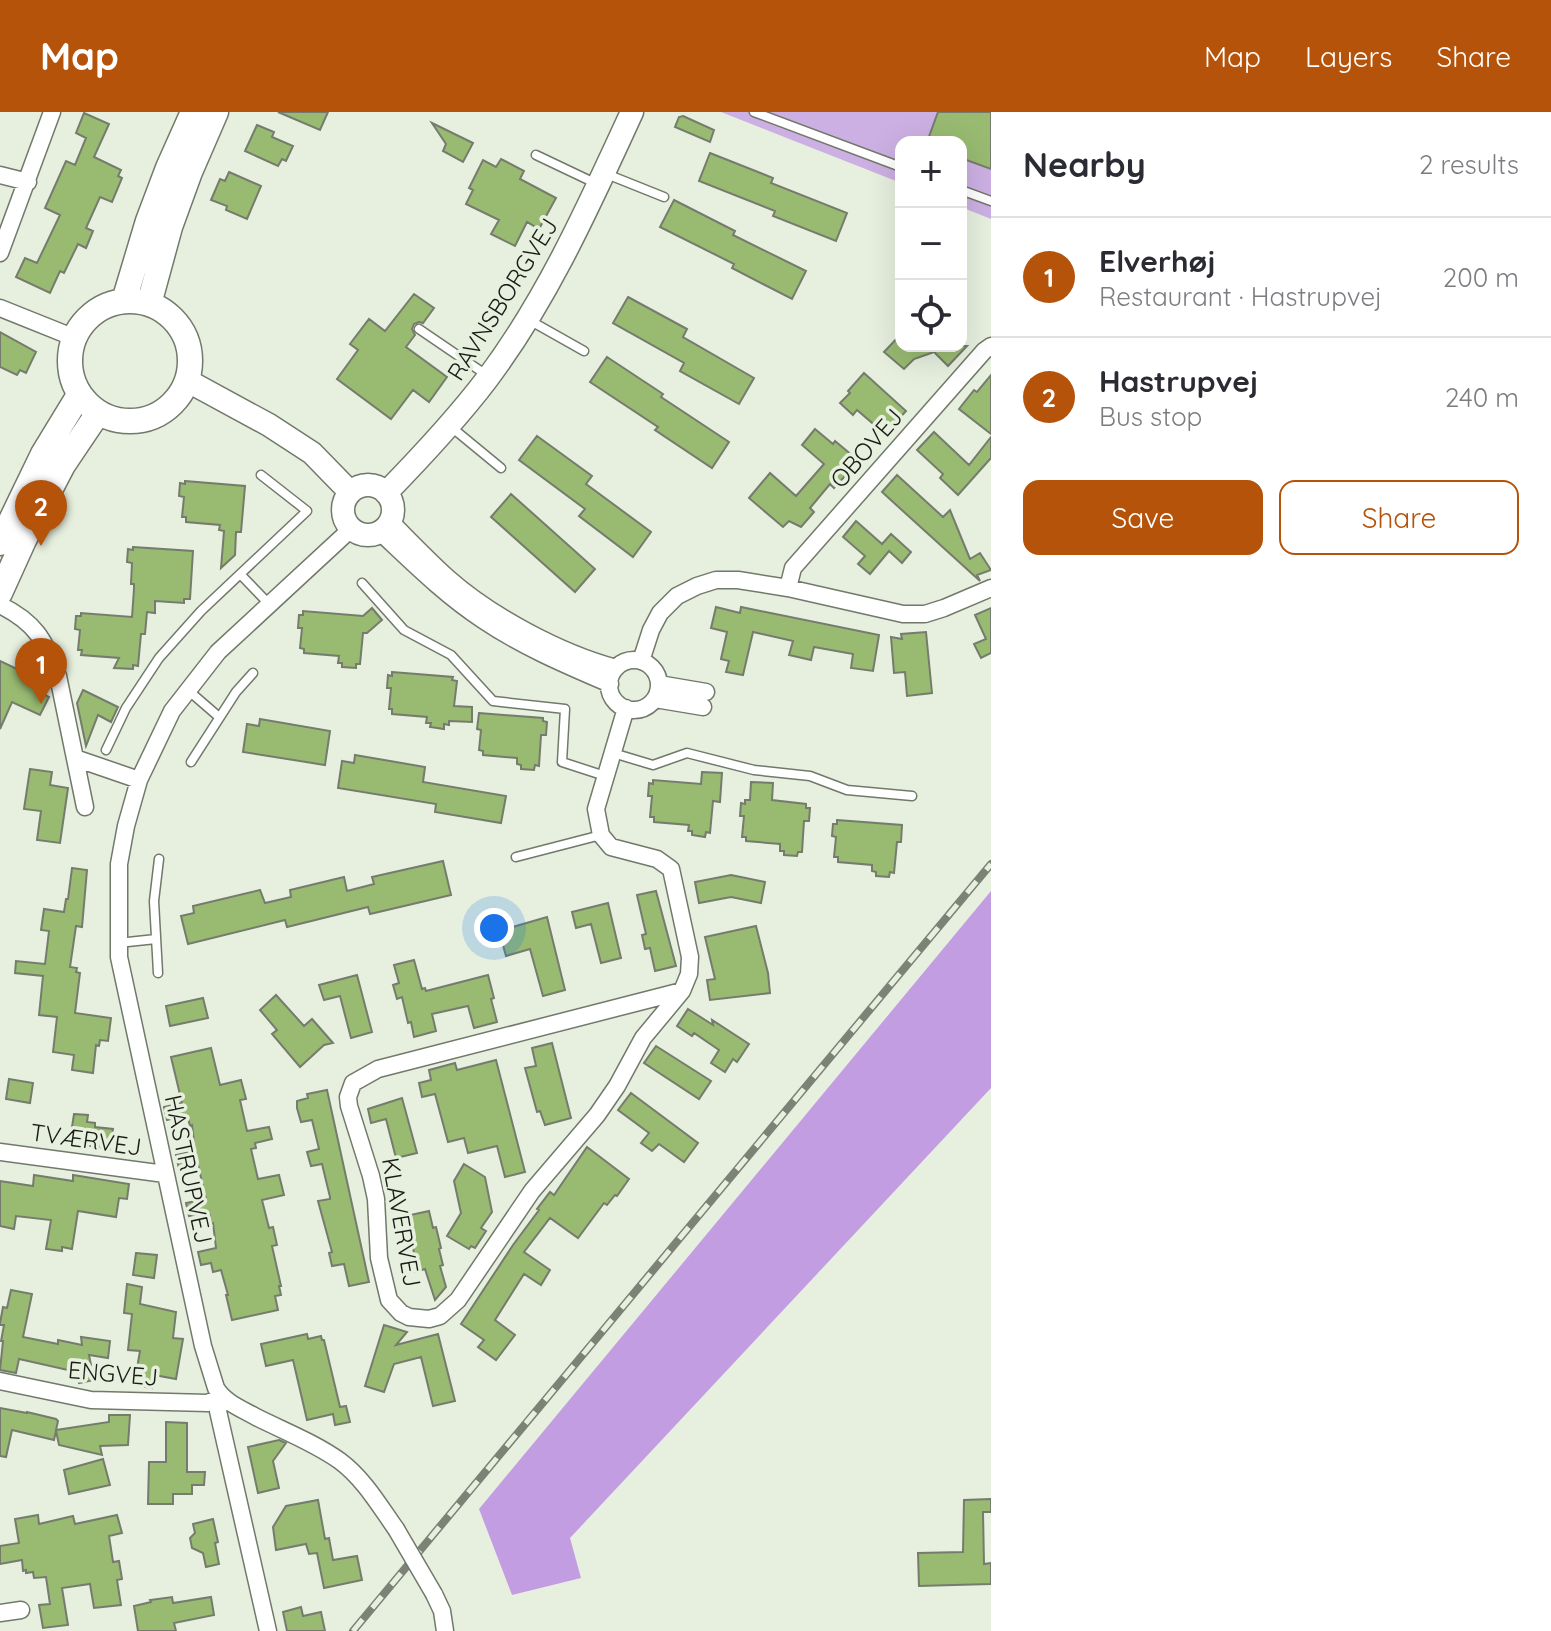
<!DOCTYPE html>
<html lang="en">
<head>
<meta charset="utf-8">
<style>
  body { margin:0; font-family:Quicksand,sans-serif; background:#f2f2f3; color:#2b2b33 }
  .controls { position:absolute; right:24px; top:24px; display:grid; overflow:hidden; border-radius:16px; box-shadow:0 8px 32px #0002 }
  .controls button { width:72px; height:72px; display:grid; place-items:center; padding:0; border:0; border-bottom:2px solid #e1e1e2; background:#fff; color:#2b2b33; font:40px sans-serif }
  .you { position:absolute; left:494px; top:816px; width:28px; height:28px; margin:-20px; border:6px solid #fff; border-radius:50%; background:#1a73e8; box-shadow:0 0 0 12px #1a73e833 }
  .badge { display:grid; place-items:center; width:52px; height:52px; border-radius:50%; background:#b45309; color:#fff; font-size:26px; font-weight:700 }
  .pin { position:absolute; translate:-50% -66px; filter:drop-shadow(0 2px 4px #0008) }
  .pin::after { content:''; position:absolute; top:42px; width:28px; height:24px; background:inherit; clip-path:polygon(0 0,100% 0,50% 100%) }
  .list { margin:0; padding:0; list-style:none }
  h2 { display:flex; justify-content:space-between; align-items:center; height:104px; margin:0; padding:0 32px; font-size:34px }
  h2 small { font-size:26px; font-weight:400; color:#7c7c81 }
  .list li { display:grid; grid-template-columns:52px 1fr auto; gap:24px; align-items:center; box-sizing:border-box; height:120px; padding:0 32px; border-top:2px solid #e1e1e2 }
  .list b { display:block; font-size:30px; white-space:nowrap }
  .list p { margin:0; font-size:26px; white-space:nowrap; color:#7c7c81 }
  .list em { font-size:26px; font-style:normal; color:#7c7c81 }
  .actions { display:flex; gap:16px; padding:24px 32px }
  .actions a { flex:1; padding:18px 0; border:2px solid #b45309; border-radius:16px; text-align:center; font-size:28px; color:#b45309 }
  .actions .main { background:#b45309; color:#fff }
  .icon { flex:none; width:44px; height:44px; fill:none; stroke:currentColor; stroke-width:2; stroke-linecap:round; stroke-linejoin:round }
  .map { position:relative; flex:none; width:991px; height:1519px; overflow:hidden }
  header { display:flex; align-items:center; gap:48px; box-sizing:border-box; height:112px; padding:0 40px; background:#b45309; color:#fff }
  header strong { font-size:38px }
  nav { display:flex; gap:44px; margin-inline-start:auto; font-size:28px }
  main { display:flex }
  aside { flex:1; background:#fff }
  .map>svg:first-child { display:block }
</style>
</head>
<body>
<header>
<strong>Map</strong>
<nav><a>Map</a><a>Layers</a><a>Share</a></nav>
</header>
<main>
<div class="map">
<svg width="991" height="1519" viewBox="0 0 991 1519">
  <rect width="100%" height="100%" fill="#e7f0df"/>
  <path fill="#ccb0e3" d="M721 0H991V107L961 95V30H901V71Z"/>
  <path fill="#c39de2" d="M991 779V976L570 1426 581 1466 512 1483 479 1397Z"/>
  <path fill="#98ba71" stroke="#757c6d" stroke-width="2" d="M278 0H328L320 18Z
    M938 0H991V57L961 46V30H927Z
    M84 1 109 12 94 45 121 58 118 64 122 66 112 90 100 85 86 116 93 119 86 136 78 132 64 161 60 159 50 181 16 165 25 146 37 151 60 103 45 96 66 49 75 53 86 26 76 21Z
    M683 4 714 18 710 30 675 15 679 5Z
    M432 11 473 31 463 50 443 39 446 32Z
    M257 13 274 20 272 25 293 34 286 49 282 47 278 54 245 39Z
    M710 41 773 66 771 71 847 101 836 129 773 104 775 99 699 69Z
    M501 47 524 59 520 67 556 86 539 117 527 110 515 134 491 122 499 108 466 92 473 78 469 76 483 48 496 55Z
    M229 60 261 74 247 107 226 98 227 94 211 88 220 67 225 69Z
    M674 88 735 119 733 123 806 159 792 187 732 156 734 152 660 115Z
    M414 182 434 196 423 211 419 210 414 212 412 217 415 223 406 235 447 265 429 290 413 278 391 307 337 267 358 238 350 232 369 207 385 219Z
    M628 185 687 217 683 225 754 266 739 292 680 259 684 251 613 211Z
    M0 220 36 240 26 261 20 258 17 263 0 255Z
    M901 222V234H967L948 254 934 240 914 247 904 257 884 240Z
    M607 245 663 282 661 285 729 330 712 356 655 318 658 315 590 270Z
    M864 261 906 299 885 322 857 298 853 303 840 291 850 281 848 279Z
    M991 263V322L959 297 974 278 977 280Z
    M815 317 833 332 835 329 859 349 834 376 830 372 810 396 814 400 801 415 789 409 783 415 749 386 770 361 796 384 824 352 802 333Z
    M934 320 969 353 991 325V346L958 383 940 366 943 362 917 338Z
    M537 324 592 364 586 372 651 420 633 445 579 404 585 397 519 348Z
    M897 363 943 405 950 398 970 447 980 441 991 458 977 463 980 469 882 380Z
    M185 369 245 374 241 420H236L235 443 221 456 224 419 219 418 220 413 186 410V405H182L184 385 179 384 180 371 185 372Z
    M511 382 595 457 575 480 491 405Z
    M856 409 882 432 891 422 911 440 902 451 889 439 870 462 858 452 865 444 843 425Z
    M133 435 193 439 190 487H184V491L155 489V501L147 500 145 522H141L138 554 133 553V557L114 556 119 546 81 543 82 538H78L80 518 75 517 76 504H81V501L132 505 134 477V472H131L132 451 127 450 128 437 133 438Z
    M716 495 740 501 741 495 879 523 873 559 851 556 853 542 814 535 811 548 789 543 793 529 753 520 743 563 726 560 729 549 721 547 727 520 711 516Z
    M372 496 382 508 367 521H363L360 552H356V556L342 555V551H338L339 544 304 541V537L300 536 302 516H298L299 503H303V499L363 504Z
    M991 496V541L981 546 974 532 986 527 975 503Z
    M926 520 932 581 907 584 905 560 894 561 891 525 902 527 901 522Z
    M0 549 40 568 35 578 49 585 40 603 12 590 0 617Z
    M392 560 453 565 452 568 457 569 454 594 472 595V610L449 609V613L444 612V617L430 615 431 611H426L427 605 392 602V597H389L391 576H387L388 563 392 564Z
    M83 578 118 595 111 610 98 603 86 634 77 591Z
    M479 601 543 606V609L547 610 546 623H541L539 654 535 653 534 658 521 657V653L517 652V646L483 643V639L479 638 481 618 477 617Z
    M260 607 330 619 325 653 243 640 247 612 259 614Z
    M355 643 425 655 423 670 506 684 501 711 435 700 436 692 338 676 342 649 354 651Z
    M30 657 52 660 50 673 68 676 60 731 37 728 41 699 24 697Z
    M702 660 722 661 720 690 713 689 710 721 706 720 705 725 692 723V719H688L689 713 654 710V705H650L652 684H648L649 671 653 672V668L701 672Z
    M751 670 773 671 772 688 806 692V696H810L809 709H804L802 740H798L797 744 784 743V739H780V732L746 729V725H742L744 704H740L741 691 745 692V688H750Z
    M837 708 902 713 901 730H897L894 761 890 760 889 765 876 764V760L872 759V753L838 750V745H834L836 725 832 724 833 712H837Z
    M443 749 451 783 370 802 368 795 287 815 285 808 188 832 181 804 194 801 193 794 260 778 265 791 291 785 290 778 344 765 347 779 374 772 372 765Z
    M72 756 87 758 82 815 76 814 70 855 77 856 76 860 80 861 75 901 111 906 108 929 100 928 99 934 96 933 93 961 72 958 74 943 53 940 57 905 39 903 43 864 15 861 16 849 45 852 49 819 41 818 44 797 64 800 66 787H68Z
    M731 763 765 770 761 791 731 785 699 791 695 770Z
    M656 779 676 854 655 859 650 836 645 837 642 823 646 822 637 783Z
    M608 791 621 846 601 851 591 812 576 816 572 800Z
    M547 805 565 878 543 884 530 837 506 844 499 819Z
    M756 814 768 861 770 881 710 888 707 868 715 867 705 825Z
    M414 848 422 877 425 876 426 879 488 863 494 886 491 887 497 910 474 916 468 894 432 902 436 919 414 925 411 910 408 911 402 885 397 887 393 873 399 871 394 853Z
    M357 863 372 920 351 926 340 884 324 888 319 873Z
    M276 883 304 914 312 907 333 931 324 933 300 955 272 922 277 918 260 898Z
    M203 886 208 906 170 914 166 894Z
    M688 897 713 913 712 908 749 932 737 950 733 947 725 960 711 951 719 938 694 921 692 924 677 914Z
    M552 931 571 1006 545 1013 540 999 537 1000 525 956 536 954 532 936Z
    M656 934 711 969 699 987 644 951Z
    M211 936 220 973 241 968 246 987 240 988 247 1019 269 1015 272 1027 255 1031 256 1036 251 1037 258 1067 279 1063 284 1083 262 1088 269 1116 273 1115 277 1133 272 1134 281 1174H279L281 1183 275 1184 278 1198 232 1208 226 1183H228L221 1158 213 1160 211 1151 201 1153 198 1140 216 1136 213 1111H211L209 1100 189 1104 186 1091 206 1087 198 1053 179 1057 176 1043 195 1039 192 1013 190 1014 187 1003 167 1008 164 995 182 991 171 945Z
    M496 948 525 1060 505 1065 497 1034 468 1041 464 1026 448 1030 435 982 422 985 419 971 431 968 429 958 455 951 457 958Z
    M9 967 33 971 30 991 6 987Z
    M327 978 369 1170 349 1174 344 1152 332 1154 329 1141 332 1140 318 1089 330 1087V1085L322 1052 311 1054 307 1040 319 1037 312 1008 301 1010 297 996V989L308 986 307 982Z
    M631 981 698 1031 684 1050 659 1032 652 1039 641 1031 649 1021 618 998Z
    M402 986 417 1041 396 1046 386 1007 371 1011 368 997Z
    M74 1002 88 1003 87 1010 95 1011V1015L113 1017 110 1037 90 1034V1030L70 1028Z
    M587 1035 629 1067 617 1084 615 1083 607 1093 604 1091 578 1126 550 1106 524 1140 550 1158 541 1173 524 1162 495 1208 515 1223 496 1248 478 1235 484 1228 461 1212 513 1133 539 1098 537 1097 550 1080 554 1083Z
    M464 1052 485 1065 492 1100 481 1116 486 1119 475 1136 471 1134 469 1137 447 1124 461 1101 454 1069Z
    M34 1063 73 1069V1063L129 1072 127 1087 119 1086 116 1105 78 1099 72 1137 62 1135V1139L46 1137 51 1108 16 1104 14 1117 0 1114V1069L33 1074Z
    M429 1099 433 1116 436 1115 441 1136 439 1137 443 1153 440 1154 446 1175 435 1188 425 1157 415 1160 409 1143 414 1141 406 1104Z
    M136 1141 157 1143 154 1166 133 1163Z
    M127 1172 142 1175 140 1192 176 1200 173 1226 183 1227 176 1267 154 1263 152 1276 134 1273 140 1239 128 1238 132 1202 124 1201Z
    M11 1178 32 1182 23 1225 58 1232V1228L82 1233 81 1225 110 1229 108 1246 89 1243 94 1268 79 1271 77 1260 19 1247 16 1261 0 1258 3 1229H1L4 1213H0V1211L3 1195 7 1196Z
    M384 1213 407 1220 396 1233 438 1222 455 1289 433 1294 421 1245 394 1252 384 1280 365 1274Z
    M307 1222 308 1227 321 1224 322 1228H324L340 1295 346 1294 350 1310 335 1313 333 1302 307 1308 293 1248 266 1254 261 1232Z
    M0 1296 27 1301V1300L56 1307 58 1309 56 1318 109 1310V1303H130L128 1333 100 1334 102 1343 59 1333 56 1319 54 1328 12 1318 6 1345 0 1344Z
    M166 1310 187 1311V1360H205L204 1373H192V1382H173V1392H148L149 1350H166Z
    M279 1328 286 1331 273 1349 279 1376 258 1381 248 1335Z
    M103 1347 110 1373 69 1382 64 1358Z
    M991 1387V1400H983L984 1452 991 1451V1472L919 1474 918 1441 963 1440 964 1388Z
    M318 1388 325 1427 329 1426 333 1448 357 1444 362 1468 324 1476 317 1441 309 1442 306 1432 276 1438 273 1415 286 1394Z
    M38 1403 39 1412 73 1404 75 1412 117 1403 122 1421 109 1424 113 1450 119 1449 122 1467 117 1468 121 1493 94 1496 90 1472 62 1476 68 1513 43 1516 39 1493 50 1492 46 1465 34 1466 33 1460 26 1461V1458L23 1459 22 1448 0 1452V1434L19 1431 15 1407Z
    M213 1407 218 1430 215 1431 219 1452 206 1455 203 1441 192 1436 190 1426 195 1421 193 1412Z
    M172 1485 173 1491 211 1485 214 1503 174 1511 176 1519H138L134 1494 151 1490 150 1488Z
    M301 1495 303 1504 321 1500 325 1519H287L283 1500Z"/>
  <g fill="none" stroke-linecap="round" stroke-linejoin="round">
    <g stroke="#71796a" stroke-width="11">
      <path id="service" d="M754 0 901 55
        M536 43 597 72
        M604 61 664 85
        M961 78 991 89
        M529 208 584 239
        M419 217 488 264
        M450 314 501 356
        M241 463 269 492
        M362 471 404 518 451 543 493 589 565 597 562 650 605 664
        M189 579 219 605
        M106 638 126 596 159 546 201 499 307 399 261 363
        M613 641 653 653 687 641 754 658 810 664 847 678 912 684
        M191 650 236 580 253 561
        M516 745 601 723
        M118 831 156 827
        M158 861 154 789 159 747"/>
    </g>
    <g stroke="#71796a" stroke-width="19">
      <path id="minor" d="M0 63 28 70
        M0 141 52 0
        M0 196 75 226
        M390 409C409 428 428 448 448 466 491 504 560 541 616 556
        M351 417 218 540 172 599 139 668 126 714 119 752V845L203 1234 216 1276C224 1290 242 1297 256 1305 284 1319 315 1331 340 1349 364 1367 379 1393 396 1417
        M380 420C413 451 445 483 483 508 523 535 566 553 610 572
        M788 476 793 456 984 239 991 234
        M0 493C35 510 45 528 58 564L85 695
        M609 573a25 25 0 1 1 50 0a25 25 0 1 1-50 0Z
        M641 549 651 518 660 501 677 484 697 474 716 468H738L788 476 903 502H925L944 496 991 476
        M659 572 706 580
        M655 587 703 595
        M626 596 596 697 601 723 611 735 657 747 671 757 690 845 689 862 682 879 643 926 617 974 597 1003 532 1079 458 1188 440 1204 429 1207 409 1205 401 1201 389 1188 379 1146 376 1087 371 1064 349 994 348 985 353 971 378 957 682 879
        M75 646 139 668
        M0 1040 165 1062
        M0 1269 91 1288 208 1291 221 1284
        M221 1284 218 1299 268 1519
        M434 1482 442 1499 445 1519
        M0 1501 21 1498"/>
    </g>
    <g stroke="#71796a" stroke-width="25">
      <path id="tertiary" d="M188 269 269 313 312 341 350 380
        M343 398a25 25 0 1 1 50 0a25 25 0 1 1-50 0Z
        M386 381C422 344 456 308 487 267 548 186 590 91 632 0"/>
    </g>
    <g stroke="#71796a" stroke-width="27">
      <path id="secondary" d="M70 249a60 60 0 1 1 120 0a60 60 0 1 1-120 0Z
        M124 189 148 109 168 56 193 0
        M149 192 170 115 190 60 216 0
        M0 431 43 342 79 283
        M0 481 24 428 63 353 98 301"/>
    </g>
    <use href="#service" stroke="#fff" stroke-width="8"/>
    <use href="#minor" stroke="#fff" stroke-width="16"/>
    <use href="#tertiary" stroke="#fff" stroke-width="22"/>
    <use href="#secondary" stroke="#fff" stroke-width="24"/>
    <g stroke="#7c8276" stroke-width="8">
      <path id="rail" d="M353 1519 991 752"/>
    </g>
    <use href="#rail" stroke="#e7f0df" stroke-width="5" stroke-dasharray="15" stroke-linecap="butt"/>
    <g stroke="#71796a" stroke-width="19" stroke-linecap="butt">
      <path id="minor-bridge" d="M396 1417 434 1482"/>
    </g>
    <use href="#minor-bridge" stroke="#fff" stroke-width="16"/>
  </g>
  <g text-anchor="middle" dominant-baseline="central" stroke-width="7" stroke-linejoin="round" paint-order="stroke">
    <g font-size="24" fill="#191c16" stroke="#e7f0df">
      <text transform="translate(502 187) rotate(-58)">RAVNSBORGVEJ</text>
      <text transform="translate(866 336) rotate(-49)">OBOVEJ</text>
      <text transform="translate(86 1027) rotate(8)">TVÆRVEJ</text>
      <text transform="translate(189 1057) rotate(78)">HASTRUPVEJ</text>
      <text transform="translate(402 1110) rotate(80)">KLAVERVEJ</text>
      <text transform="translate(113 1261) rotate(5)">ENGVEJ</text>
    </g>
  </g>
</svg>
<div class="controls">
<button>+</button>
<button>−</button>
<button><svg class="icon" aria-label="locate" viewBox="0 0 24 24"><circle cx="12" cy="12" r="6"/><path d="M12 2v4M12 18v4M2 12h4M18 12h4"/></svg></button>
</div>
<div class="you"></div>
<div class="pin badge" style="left:41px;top:592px">1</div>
<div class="pin badge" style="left:41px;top:434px">2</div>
</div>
<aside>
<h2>Nearby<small>2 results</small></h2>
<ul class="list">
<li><span class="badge">1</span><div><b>Elverhøj</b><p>Restaurant · Hastrupvej</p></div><em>200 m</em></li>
<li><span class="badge">2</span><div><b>Hastrupvej</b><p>Bus stop</p></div><em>240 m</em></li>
</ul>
<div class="actions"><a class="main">Save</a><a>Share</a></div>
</aside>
</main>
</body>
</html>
